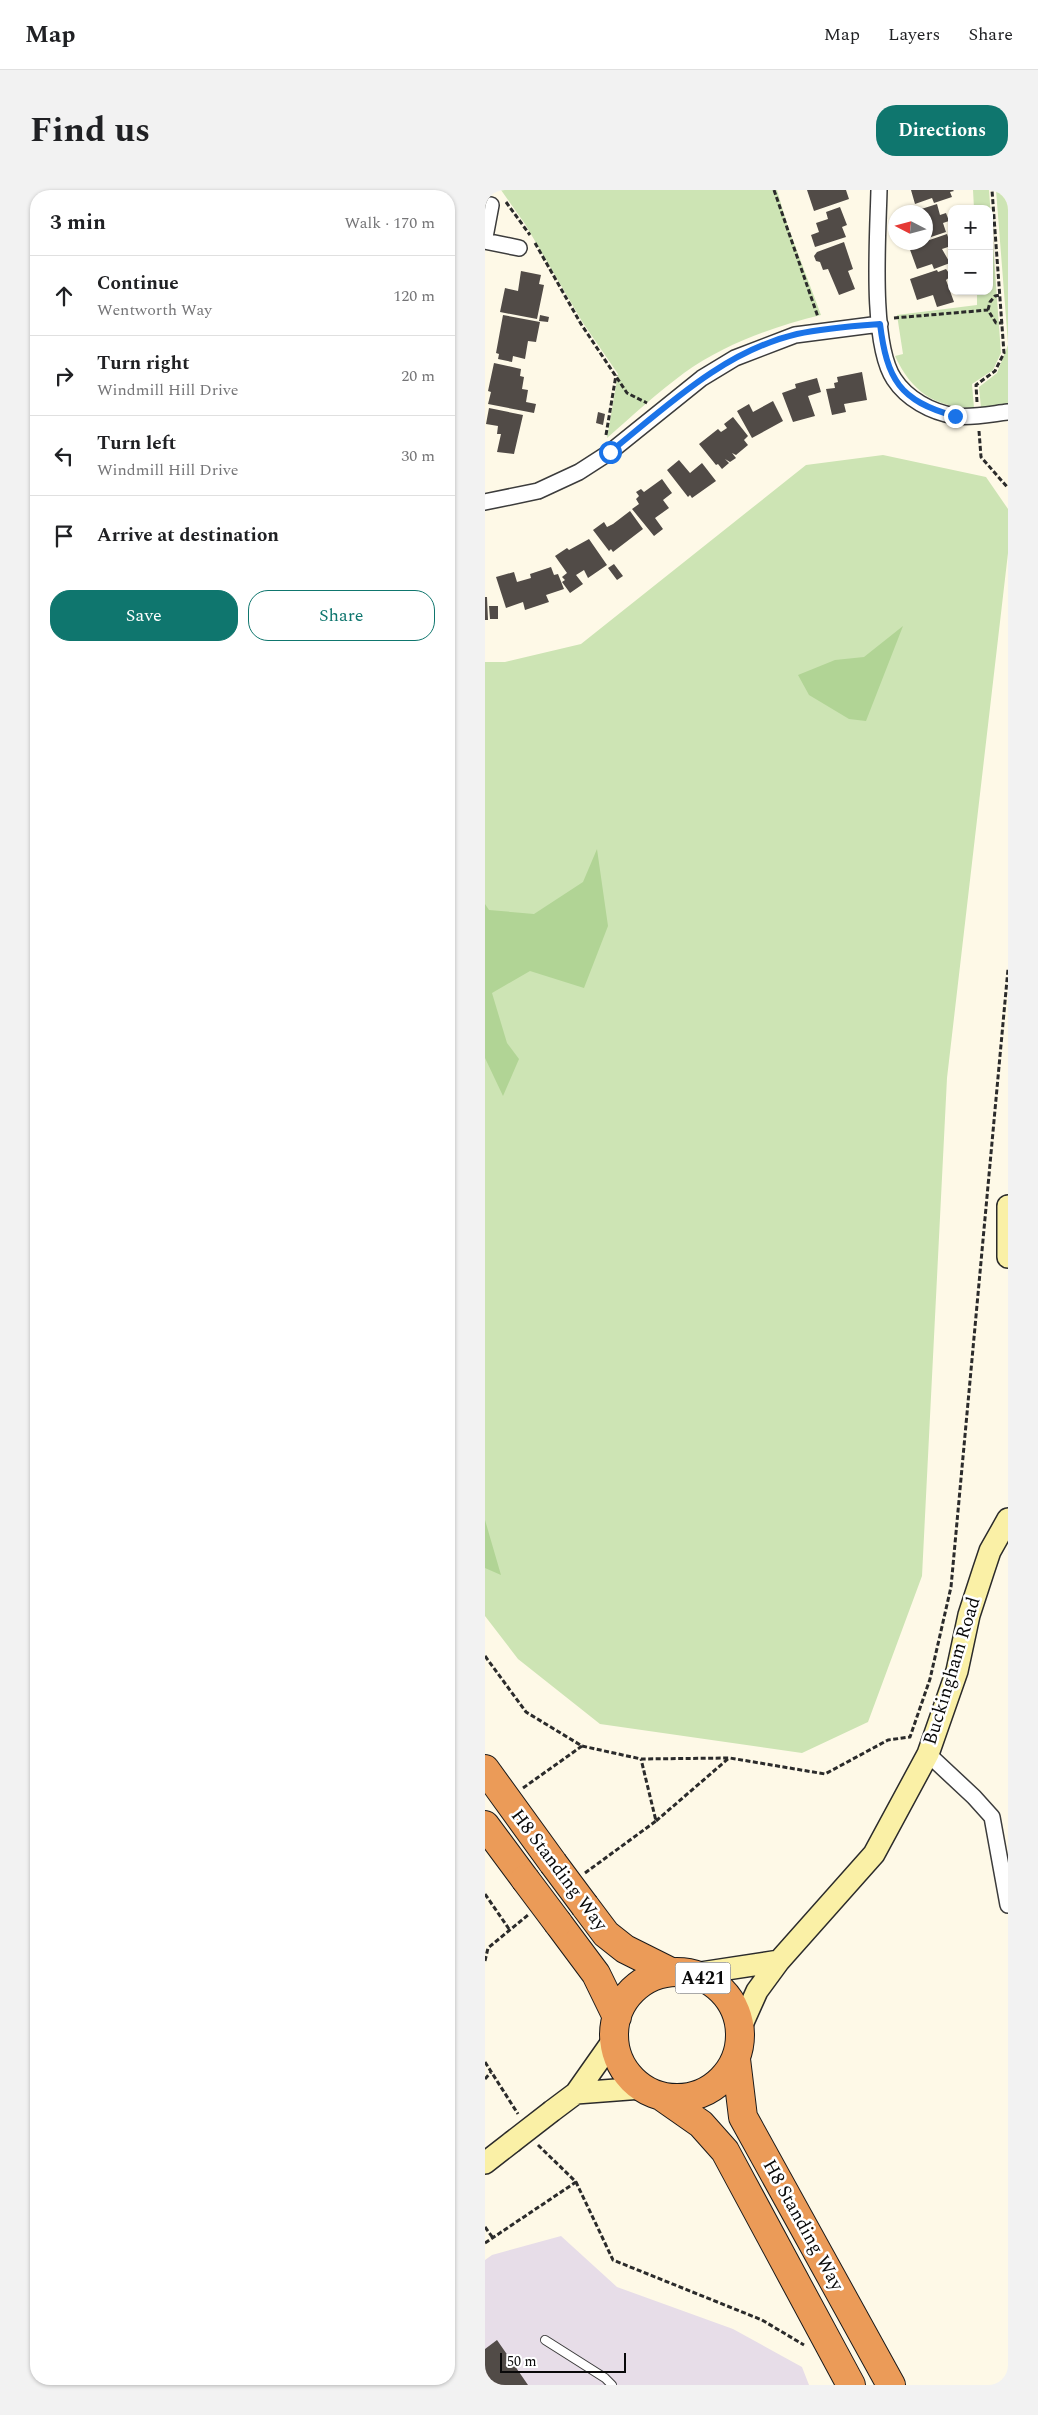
<!DOCTYPE html>
<html lang="en">
<head>
<meta charset="utf-8">
<style>
  body { margin:0; font-family:Spectral,serif; background:#f2f2f2; color:#202124 }
  .controls { position:absolute; right:15px; top:15px; display:grid; overflow:hidden; border-radius:10px; box-shadow:0 1px 4px #0004 }
  .controls button { width:45px; height:45px; display:grid; place-items:center; padding:0; border:0; border-bottom:1px solid #e0e0e0; background:#fff; color:#202124; font:25px sans-serif }
  .compass { position:absolute; left:403px; top:15px; width:45px; height:45px; border-radius:50%; background:#fff; box-shadow:0 1px 4px #0004; rotate:276deg }
  .scale { position:absolute; left:15px; bottom:12px; width:126px; box-sizing:border-box; padding-left:5px; border:2px solid #090909; border-top:0; font-size:14px; line-height:18px; white-space:nowrap; color:#090909; -webkit-text-stroke:4px #fff; paint-order:stroke }
  .stop { position:absolute; width:15px; height:15px; margin:-11px; border:4px solid #1a73e8; border-radius:50%; background:#fff }
  .stop.end { background:#1a73e8; border-color:#fff; box-shadow:0 1px 5px #0008 }
  .list { margin:0; padding:0; list-style:none }
  h2 { display:flex; justify-content:space-between; align-items:center; height:65px; margin:0; padding:0 20px; font-size:21px }
  h2 small { font-size:16px; font-weight:400; color:#757577 }
  .list li { display:grid; grid-template-columns:32px 1fr auto; gap:15px; align-items:center; box-sizing:border-box; height:80px; padding:0 20px; border-top:1px solid #e0e0e0 }
  .list b { display:block; font-size:19px; white-space:nowrap }
  .list p { margin:0; font-size:16px; white-space:nowrap; color:#757577 }
  .list em { font-size:16px; font-style:normal; color:#757577 }
  .actions { display:flex; gap:10px; padding:15px 20px }
  .actions a { flex:1; padding:11px 0; border:1px solid #0f766e; border-radius:20px; text-align:center; font-size:18px; color:#0f766e }
  .actions .main { background:#0f766e; color:#fff }
  .icon { flex:none; width:28px; height:28px; fill:none; stroke:currentColor; stroke-width:2; stroke-linecap:round; stroke-linejoin:round }
  .map { position:relative; flex:none; width:523px; height:2195px; overflow:hidden; border-radius:20px }
  header { display:flex; align-items:center; gap:30px; box-sizing:border-box; height:70px; padding:0 25px; background:#fff; border-bottom:1px solid #e0e0e0 }
  header strong { font-size:24px }
  nav { display:flex; gap:28px; margin-inline-start:auto; font-size:18px }
  .intro { display:flex; align-items:center; justify-content:space-between; box-sizing:border-box; height:120px; padding:0 30px }
  h1 { margin:0; font-size:35px }
  .button { padding:12px 22px; border-radius:20px; background:#0f766e; color:#fff; font-size:18px; font-weight:700 }
  main { display:flex; gap:30px; padding:0 30px }
  aside { flex:1; background:#fff; border-radius:20px; box-shadow:0 1px 4px #0004 }
  .map>svg:first-child { display:block }
</style>
</head>
<body>
<header>
<strong>Map</strong>
<nav><a>Map</a><a>Layers</a><a>Share</a></nav>
</header>
<div class="intro"><h1>Find us</h1><a class="button">Directions</a></div>
<main>
<aside>
<h2>3 min<small>Walk · 170 m</small></h2>
<ul class="list">
<li><svg class="icon" aria-label="ahead" viewBox="0 0 24 24"><path d="M12 20V5M6 11l6-6 6 6"/></svg><div><b>Continue</b><p>Wentworth Way</p></div><em>120 m</em></li>
<li><svg class="icon" aria-label="right" viewBox="0 0 24 24"><path d="M7 20v-9h11M14 6l5 5-5 5"/></svg><div><b>Turn right</b><p>Windmill Hill Drive</p></div><em>20 m</em></li>
<li><svg class="icon" aria-label="left" viewBox="0 0 24 24"><path d="M17 20v-9H6M10 6l-5 5 5 5"/></svg><div><b>Turn left</b><p>Windmill Hill Drive</p></div><em>30 m</em></li>
<li><svg class="icon" aria-label="arrive" viewBox="0 0 24 24"><path d="M6 21V4h12l-3 4 3 4H6"/></svg><div><b>Arrive at destination</b></div></li>
</ul>
<div class="actions"><a class="main">Save</a><a>Share</a></div>
</aside>
<div class="map">
<svg width="523" height="2195" viewBox="0 0 523 2195">
  <rect width="100%" height="100%" fill="#fef9e7"/>
  <path fill="#e7dde8" d="M76 2046 132 2097 248 2139 317 2177 324 2195H0V2070L7 2065Z"/>
  <path fill="#cde4b4" d="M16 0H292L302 34 336 125C287 137 240 154 199 183 172 203 147 226 122 248L133 184 98 133 40 34Z
    M488 0H504L516 163 508 180 487 194 489 218C450 218 426 201 410 166L418 164 412 125 492 115V101H504V19H489Z
    M511 0H523V153Z
    M523 155V214L496 218 494 197 512 183Z
    M398 265 501 287 523 319V363L462 888 437 1386 383 1532 317 1563 115 1534 33 1469 0 1426V472H20L96 454 321 275Z"/>
  <path fill="#b1d495" d="M418 436 381 531 364 529 324 505 313 485 350 470 379 467Z
    M112 659 123 736 99 798 45 781 7 803 22 853 34 869 18 906 0 868V714L4 720 49 724 98 692Z
    M0 1330 16 1385 0 1378Z"/>
  <path fill="#514b47" d="M322 0H361L364 9 329 21Z
    M426 0H468L469 1 465 2 467 7 449 13 447 8 430 14Z
    M452 14 455 25 461 23 464 31 458 33 461 42 440 49V22H427Z
    M355 17 362 35 357 37 361 47 330 57 326 45 334 42 331 33 343 29 341 22Z
    M462 44 466 56 457 59 465 73 449 79 447 74 432 79 424 57Z
    M359 52 368 79 363 81 370 99 354 105 343 79 338 80 335 72 331 71 329 66 332 62Z
    M461 79 466 86 461 90 469 112 452 117 448 105 432 110 425 89 452 80 453 82Z
    M36 81 56 85 54 94 59 95 52 129 15 122 20 98 33 101Z
    M18 125 55 132 51 152 43 151 40 169 28 166 27 172 13 169 14 164 11 163Z
    M55 125 64 127 63 132 54 131Z
    M9 173 36 179 35 186 39 187 37 199 43 200 41 212 51 214 49 223 3 214 6 202 3 201Z
    M377 182 382 210 359 214 361 222 347 225 341 199 350 198 349 193 353 192 352 187Z
    M332 188 336 202 323 206 330 226 308 232 297 203 311 198 310 194Z
    M288 211 298 231 267 248 252 221 264 214 268 222Z
    M4 218 38 225 29 264 12 262 16 244H12L13 236 1 234Z
    M113 222 120 224 118 235 111 233Z
    M248 227 263 246 259 250 263 255 251 265 247 263 251 268 245 272 240 269 244 273 237 279 233 274 231 275 214 254 233 239 236 242 242 238 239 234Z
    M194 270 205 283 217 273 231 291 207 308 205 305 203 307 182 280Z
    M177 289 187 303 178 310 184 318 170 328 178 339 169 346 147 319 154 314 151 309 154 306 151 302 156 299 159 302Z
    M145 321 158 339 128 362 126 359 124 361 108 340 119 332 122 337 128 334Z
    M104 349 122 375 103 388 99 380 91 385 98 394 85 403 77 392 80 390 77 387 82 383 70 366 82 358 84 360Z
    M129 374 138 386 132 390 123 378Z
    M66 377 69 385 73 384 79 399 61 405 64 412 40 420 38 412 21 418 11 387 29 382 32 392 46 388 45 384Z
    M0 407H2L3 430H0Z
    M4 416H13V429H5Z
    M12 2150 43 2195H0V2159Z"/>
  <g fill="none" stroke-linecap="round" stroke-linejoin="round">
    <g stroke="#3c3c3c" stroke-width="10">
      <path id="lane" d="M60 2150 120 2188 127 2195"/>
    </g>
    <g stroke="#3c3c3c" stroke-width="18">
      <path id="street" d="M394 0C393 45 385 153 409 189 422 209 446 222 470 226 487 228 506 224 523 222
        M0 47 6 15
        M0 51 34 58
        M0 312 53 301 94 282 125 262 217 188 250 168 310 145 395 134
        M443 1564 489 1607 507 1627 523 1715"/>
    </g>
    <g stroke="#2b2b2b" stroke-width="24">
      <path id="secondary" d="M523 1016V1067
        M209 1784 294 1771
        M255 1839 272 1801 294 1771 389 1664 443 1564 472 1481 484 1425 498 1382 505 1361 523 1329
        M91 1903 157 1898
        M67 1921 91 1903 129 1849
        M0 1973 27 1952"/>
    </g>
    <g stroke="#1a1a1a" stroke-width="30">
      <path id="highway" d="M0 1579 68 1673
        M0 1635 40 1689
        M100 1716 121 1744 140 1759 186 1782
        M73 1733 111 1784 132 1827
        M129 1845a63 63 0 1 1 126 0a63 63 0 1 1-126 0Z
        M251 1869 258 1927 406 2195
        M176 1906 216 1934 240 1961 366 2195"/>
    </g>
    <path stroke="#2b2b2b" stroke-width="3" stroke-dasharray="5 2.5" stroke-linecap="butt" d="M289 0 333 127
      M21 12 45 45
      M50 53 96 134 142 203 162 213
      M503 120 505 112 510 106 515 105
      M409 128 503 120 511 133H518
      M492 212 491 195 510 181 519 163 507 0
      M494 241 496 267 523 298
      M121 245 131 185
      M0 1466 41 1522 97 1556 156 1569 245 1568 340 1584 403 1550 425 1547 445 1489 466 1397 523 779
      M38 1598 97 1556
      M171 1631 244 1568
      M100 1683 171 1631 156 1569
      M0 1704 24 1739
      M0 1771 3 1758 43 1725
      M0 1872 33 1924
      M0 1889 6 1882
      M53 1955 91 1992 128 2070 277 2130 319 2155
      M0 2037 8 2048
      M0 2053 91 1992"/>
    <use href="#lane" stroke="#fff" stroke-width="8"/>
    <use href="#street" stroke="#fff" stroke-width="15"/>
    <use href="#secondary" stroke="#faf0a6" stroke-width="21"/>
    <use href="#highway" stroke="#eb9b58" stroke-width="28"/>
    <g stroke="#2b2b2b" stroke-width="24" stroke-linecap="butt">
      <path id="secondary-bridge" d="M27 1952 67 1921"/>
    </g>
    <g stroke="#1a1a1a" stroke-width="30" stroke-linecap="butt">
      <path id="highway-bridge" d="M68 1673 100 1716
        M40 1689 73 1733"/>
    </g>
    <use href="#secondary-bridge" stroke="#faf0a6" stroke-width="21"/>
    <use href="#highway-bridge" stroke="#eb9b58" stroke-width="28"/>
  </g>
  <g fill="none" stroke-linecap="round" stroke-linejoin="round">
    <path stroke="#1a73e8" stroke-width="6" d="M125 262C182 216 239 161 312 144 339 138 368 136 395 134 402 189 414 211 470 226"/>
  </g>
  <g text-anchor="middle" dominant-baseline="central" stroke-width="5" stroke-linejoin="round" paint-order="stroke">
    <rect fill="#fff" stroke="#535353" stroke-width="1" x="190.5" y="1772.5" width="55" height="31" rx="4"/>
    <g font-size="18" font-weight="bold" fill="#090909">
      <text x="218" y="1788">A421</text>
    </g>
    <g font-size="19" fill="#090909" stroke="#fff">
      <text transform="translate(467 1481) rotate(-73)">Buckingham Road</text>
      <text transform="translate(74 1680) rotate(53)">H8 Standing Way</text>
      <text transform="translate(318 2035) rotate(61)">H8 Standing Way</text>
    </g>
  </g>
</svg>
<div class="controls">
<button>+</button>
<button>−</button>
</div>
<svg class="compass" viewBox="-18 -18 36 36"><path d="M0-13l5 13h-10z" fill="#e53935"/><path d="M0 13l5-13h-10z" fill="#757577"/></svg>
<div class="scale">50 m</div>
<div class="stop" style="left:125px;top:262px"></div>
<div class="stop end" style="left:470px;top:226px"></div>
</div>
</main>
</body>
</html>
